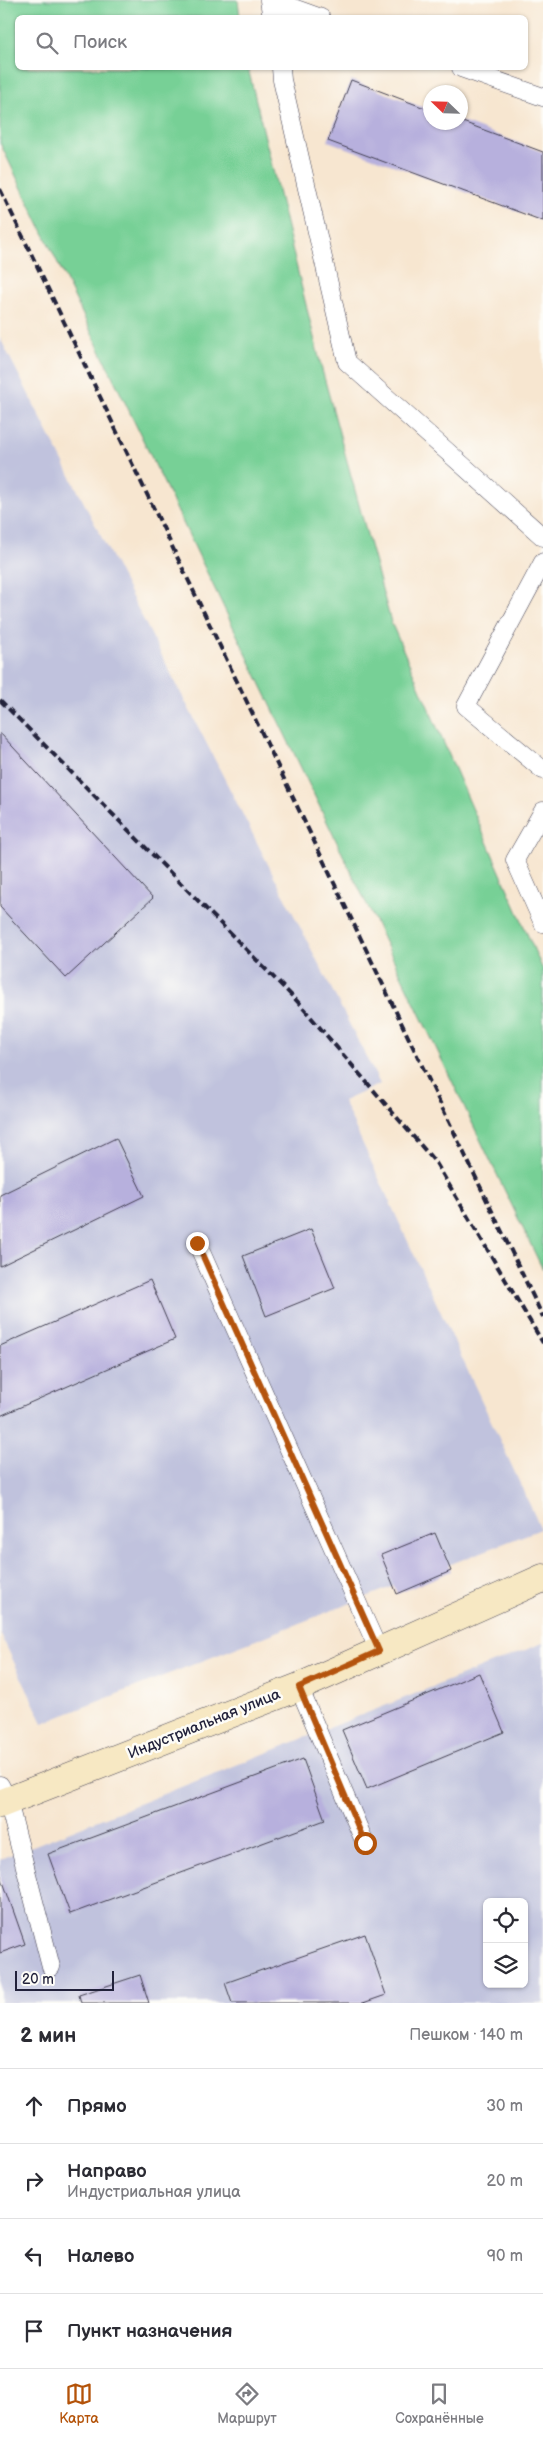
<!DOCTYPE html>
<html lang="ru">
<head>
<meta charset="utf-8">
<style>
  body { margin:0; font-family:"Balsamiq Sans",sans-serif; background:#f7f7f7; color:#2b2b33 }
  .controls { position:absolute; right:15px; bottom:15px; display:grid; overflow:hidden; border-radius:8px; box-shadow:0 1px 4px #0004 }
  .controls button { width:45px; height:45px; display:grid; place-items:center; padding:0; border:0; border-bottom:1px solid #e1e1e2; background:#fff; color:#2b2b33; font:25px sans-serif }
  .compass { position:absolute; left:423px; top:85px; width:45px; height:45px; border-radius:50%; background:#fff; box-shadow:0 1px 4px #0004; rotate:293deg }
  .scale { position:absolute; left:15px; bottom:12px; width:99px; box-sizing:border-box; padding-left:5px; border:2px solid #22223b; border-top:0; font-size:14px; line-height:18px; white-space:nowrap; color:#22223b; -webkit-text-stroke:4px #fdfcf7; paint-order:stroke }
  .stop { position:absolute; width:15px; height:15px; margin:-11px; border:4px solid #b45309; border-radius:50%; background:#fff }
  .stop.end { background:#b45309; border-color:#fff; box-shadow:0 1px 5px #0008 }
  .list { margin:0; padding:0; list-style:none }
  h2 { display:flex; justify-content:space-between; align-items:center; height:65px; margin:0; padding:0 20px; font-size:21px }
  h2 small { font-size:16px; font-weight:400; color:#7c7c81 }
  .list li { display:grid; grid-template-columns:32px 1fr auto; gap:15px; align-items:center; box-sizing:border-box; height:75px; padding:0 20px; border-top:1px solid #e1e1e2 }
  .list b { display:block; font-size:19px; white-space:nowrap }
  .list p { margin:0; font-size:16px; white-space:nowrap; color:#7c7c81 }
  .list em { font-size:16px; font-style:normal; color:#7c7c81 }
  .icon { flex:none; width:28px; height:28px; fill:none; stroke:currentColor; stroke-width:2; stroke-linecap:round; stroke-linejoin:round }
  .map { position:relative; flex:none; width:543px; height:2003px; overflow:hidden }
  .search { position:absolute; background:#fff; box-shadow:0 1px 4px #0004; left:15px; right:15px; top:15px; height:55px; display:flex; align-items:center; gap:12px; box-sizing:border-box; padding:0 18px; border-radius:8px; color:#7c7c81; font-size:19px }
  .sheet { height:365px; background:#fff }
  nav { display:flex; justify-content:space-around; align-items:center; box-sizing:border-box; height:70px; border-top:1px solid #e1e1e2; background:#fff; font-size:14px; color:#7c7c81 }
  nav a { display:grid; justify-items:center; gap:2px }
  nav .on { color:#b45309 }
  .map>svg:first-child { display:block }
</style>
</head>
<body>
<div class="map">
<svg width="543" height="2003" viewBox="0 0 543 2003">
  <rect width="100%" height="100%" fill="#fdfcf7"/>
  <filter id="ink" filterUnits="userSpaceOnUse"><feTurbulence type="fractalNoise" baseFrequency=".02" numOctaves="2"/><feDisplacementMap in="SourceGraphic" scale="10" xChannelSelector="R" yChannelSelector="G"/><feConvolveMatrix kernelMatrix="1 2 1 2 8 2 1 2 1" color-interpolation-filters="sRGB"/></filter>
  <filter id="wash" filterUnits="userSpaceOnUse"><feTurbulence type="fractalNoise" baseFrequency=".0096" numOctaves="4" result="noise"/><feDisplacementMap in="SourceGraphic" scale="20" xChannelSelector="R" yChannelSelector="G"/><feGaussianBlur stdDeviation="1.12" result="paint"/><feColorMatrix in="noise" values="0 0 0 0 0 0 0 0 0 0 0 0 0 0 0 0 0 1.4 0 .05"/><feComposite in="paint" operator="in"/></filter>
  <g filter="url(#wash)">
    <rect width="100%" height="100%" fill="#f7e6d0"/>
    <path fill="#c0c2dd" fill-rule="evenodd" d="M0 338 380 1084 343 1101 541 1529 43 1723 0 1633Z
      M543 1643V2003H0V1859ZM487 1902H524V1984H487Z"/>
    <path fill="#77d096" stroke="#4c7968" d="M0 0H238L240 17 18 18V68H248L321 366 391 622 543 970V1270L0 143Z"/>
    <g id="blocks">
      <path fill="#b7b0dd" d="M351 80 430 110V122L460 121 543 152V221L328 141Z
        M0 733 153 898 66 978 0 907Z
        M116 1138 144 1196 0 1266V1195Z
        M311 1229 335 1288 266 1316 243 1256Z
        M150 1280 175 1339 0 1416V1346Z
        M435 1533 451 1571 397 1594 381 1555Z
        M479 1673 504 1732 367 1789 342 1730Z
        M303 1759 325 1820 70 1914 48 1854Z
        M0 1873 25 1944 0 1953Z
        M365 1934 386 1995 363 2003H232L225 1983Z
        M140 1975 149 2003H81L79 1995Z"/>
    </g>
  </g>
  <g filter="url(#ink)">
    <use href="#blocks" fill-opacity="0" stroke="#423f51" stroke-width="1"/>
    <g fill="none" stroke-linecap="round" stroke-linejoin="round">
      <g stroke="#423f51" stroke-width="19">
        <path id="service" d="M274 1 321 18
          M281 68 282 80 347 362 543 537
          M461 68 543 97
          M543 562 466 706 543 770
          M543 811 515 860 543 923
          M197 1243 379 1651
          M299 1687 365 1843
          M0 1785 8 1801 51 1967"/>
      </g>
      <g stroke="#423f51" stroke-width="29">
        <path id="minor" d="M274 0 277 18"/>
      </g>
      <g stroke="#423f51" stroke-width="29">
        <path id="secondary" d="M0 1804 299 1687 543 1578"/>
      </g>
      <use href="#service" stroke="#fff" stroke-width="18"/>
      <use href="#minor" stroke="#fff" stroke-width="28"/>
      <use href="#secondary" stroke="#f7e8c3" stroke-width="28"/>
      <path stroke="#22223b" stroke-width="4" stroke-dasharray="8 4" stroke-linecap="butt" d="M0 189 543 1317
        M0 700 297 1001 436 1163 543 1343"/>
    </g>
  </g>
  <g fill="none" stroke-linecap="round" stroke-linejoin="round" filter="url(#ink)">
    <path stroke="#b45309" stroke-width="6" d="M197 1243 379 1651 299 1687 365 1843"/>
  </g>
  <g text-anchor="middle" dominant-baseline="central" stroke-width="5" stroke-linejoin="round" paint-order="stroke">
    <g font-size="15" fill="#22223b" stroke="#fdfcf7">
      <text transform="translate(204 1724) rotate(-22)">Индустриальная улица</text>
    </g>
  </g>
</svg>
<div class="controls">
<button><svg class="icon" aria-label="locate" viewBox="0 0 24 24"><circle cx="12" cy="12" r="6"/><path d="M12 2v4M12 18v4M2 12h4M18 12h4"/></svg></button>
<button><svg class="icon" aria-label="layers" viewBox="0 0 24 24"><path d="M12 4l9 5-9 5-9-5zM3 14l9 5 9-5"/></svg></button>
</div>
<svg class="compass" viewBox="-18 -18 36 36"><path d="M0-13l5 13h-10z" fill="#e53935"/><path d="M0 13l5-13h-10z" fill="#7c7c81"/></svg>
<div class="scale">20 m</div>
<div class="stop" style="left:365px;top:1843px"></div>
<div class="stop end" style="left:197px;top:1243px"></div>
<div class="search"><svg class="icon" aria-label="search" viewBox="0 0 24 24"><circle cx="10" cy="10" r="6"/><path d="M15 15l6 6"/></svg>Поиск</div>
</div>
<section class="sheet">
<h2>2 мин<small>Пешком · 140 m</small></h2>
<ul class="list">
<li><svg class="icon" aria-label="ahead" viewBox="0 0 24 24"><path d="M12 20V5M6 11l6-6 6 6"/></svg><div><b>Прямо</b></div><em>30 m</em></li>
<li><svg class="icon" aria-label="right" viewBox="0 0 24 24"><path d="M7 20v-9h11M14 6l5 5-5 5"/></svg><div><b>Направо</b><p>Индустриальная улица</p></div><em>20 m</em></li>
<li><svg class="icon" aria-label="left" viewBox="0 0 24 24"><path d="M17 20v-9H6M10 6l-5 5 5 5"/></svg><div><b>Налево</b></div><em>90 m</em></li>
<li><svg class="icon" aria-label="arrive" viewBox="0 0 24 24"><path d="M6 21V4h12l-3 4 3 4H6"/></svg><div><b>Пункт назначения</b></div></li>
</ul>
</section>
<nav>
<a class="on"><svg class="icon" aria-label="map" viewBox="0 0 24 24"><path d="M3 6l6-2 6 2 6-2v14l-6 2-6-2-6 2zM9 4v14M15 6v14"/></svg>Карта</a>
<a><svg class="icon" aria-label="directions" viewBox="0 0 24 24"><path d="M12 3l9 9-9 9-9-9zM9 14v-3h6M13 9l2 2-2 2"/></svg>Маршрут</a>
<a><svg class="icon" aria-label="saved" viewBox="0 0 24 24"><path d="M7 4h10v16l-5-4-5 4z"/></svg>Сохранённые</a>
</nav>
</body>
</html>
